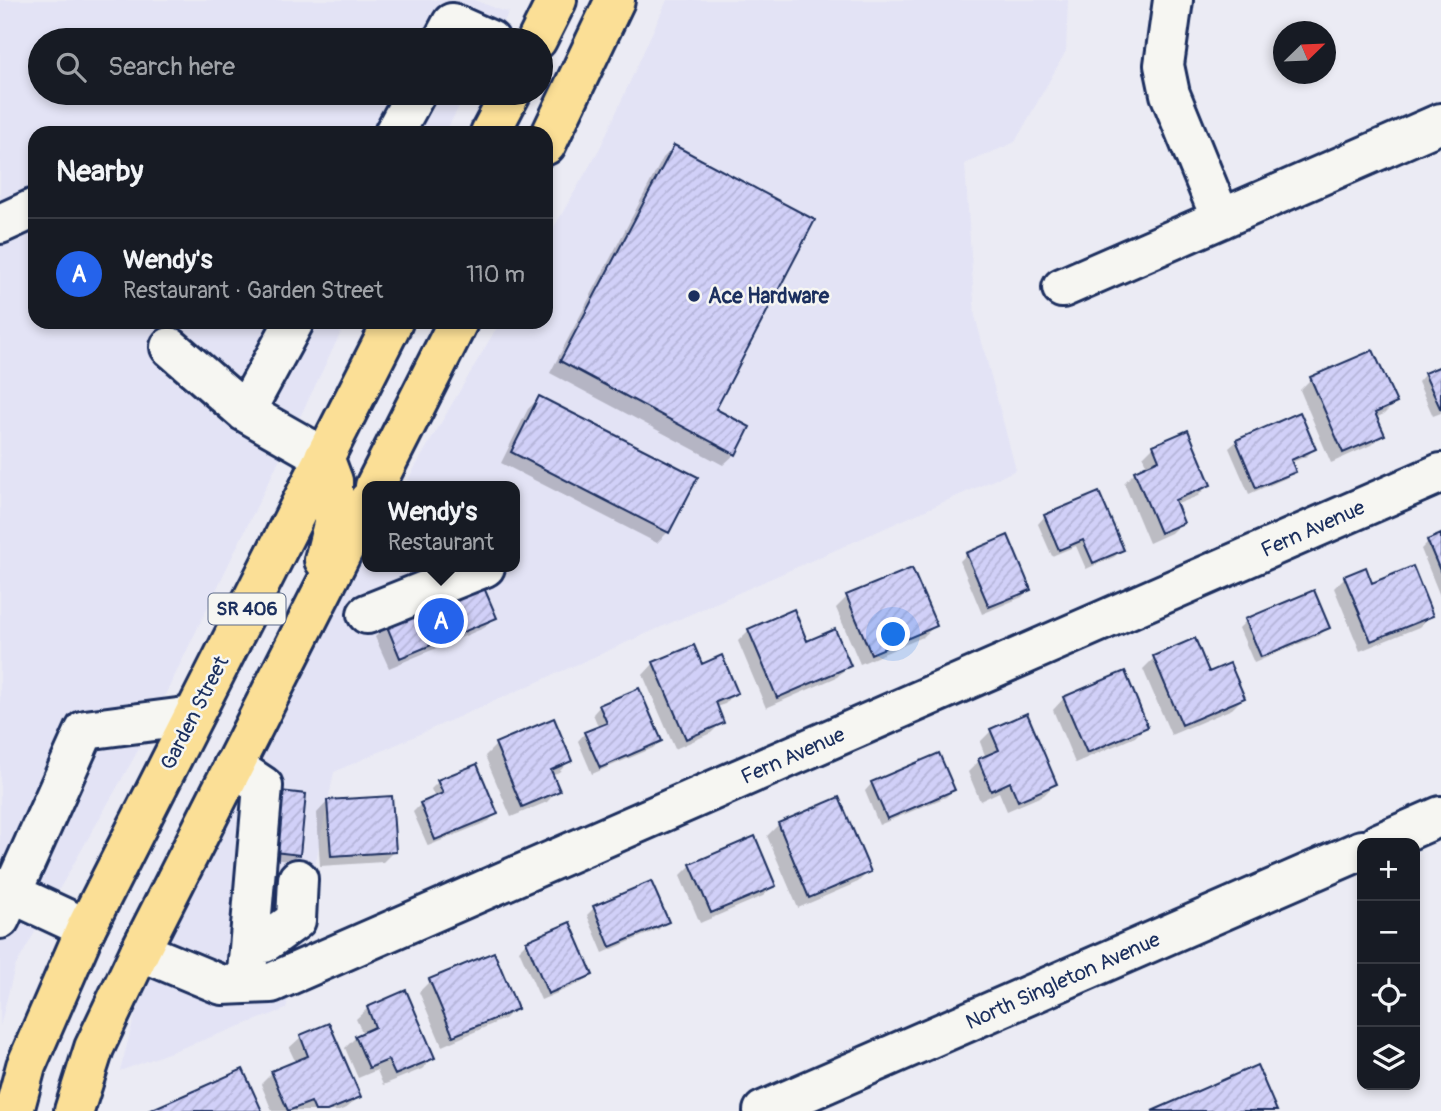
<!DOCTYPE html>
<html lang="en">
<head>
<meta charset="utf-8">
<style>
  body { margin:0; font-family:Pangolin,sans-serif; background:#242831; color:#f1f3f6 }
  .controls { position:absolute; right:21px; bottom:21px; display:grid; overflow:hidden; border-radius:14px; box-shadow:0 4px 10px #0003 }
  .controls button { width:63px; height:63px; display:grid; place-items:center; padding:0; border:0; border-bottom:2px solid #363941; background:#171b24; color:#f1f3f6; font:35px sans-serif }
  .compass { position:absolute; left:1273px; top:21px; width:63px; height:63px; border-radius:50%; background:#171b24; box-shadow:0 4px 10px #0003; rotate:67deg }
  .you { position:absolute; left:894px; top:635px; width:24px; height:24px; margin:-18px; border:5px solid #fff; border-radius:50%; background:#1a73e8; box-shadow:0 0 0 10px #1a73e833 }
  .badge { display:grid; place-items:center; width:46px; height:46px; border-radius:50%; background:#2563eb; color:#fff; font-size:23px; font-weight:700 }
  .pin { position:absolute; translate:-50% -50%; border:4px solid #fff; box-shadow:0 2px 7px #0006 }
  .popup { position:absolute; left:362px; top:481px; width:158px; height:91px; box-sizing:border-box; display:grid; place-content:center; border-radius:14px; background:#171b24; filter:drop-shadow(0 2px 5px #0005); font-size:23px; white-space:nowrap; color:#9ea1a6 }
  .popup b { font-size:26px; color:#f1f3f6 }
  .popup::after { content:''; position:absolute; left:50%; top:100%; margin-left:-14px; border:14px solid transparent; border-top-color:#171b24 }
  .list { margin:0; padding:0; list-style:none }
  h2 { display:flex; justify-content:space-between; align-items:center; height:91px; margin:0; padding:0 28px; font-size:30px }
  h2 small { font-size:23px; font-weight:400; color:#9ea1a6 }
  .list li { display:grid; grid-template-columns:46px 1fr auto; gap:21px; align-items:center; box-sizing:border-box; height:112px; padding:0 28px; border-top:2px solid #363941 }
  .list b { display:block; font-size:26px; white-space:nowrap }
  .list p { margin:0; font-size:23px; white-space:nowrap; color:#9ea1a6 }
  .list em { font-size:23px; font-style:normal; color:#9ea1a6 }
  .icon { flex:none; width:38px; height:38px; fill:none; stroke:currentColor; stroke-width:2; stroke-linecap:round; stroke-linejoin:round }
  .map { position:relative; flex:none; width:1441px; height:1111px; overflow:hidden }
  .search { position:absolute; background:#171b24; box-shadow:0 4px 10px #0003; left:28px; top:28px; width:525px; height:77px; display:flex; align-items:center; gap:18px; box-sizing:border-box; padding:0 24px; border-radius:38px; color:#9ea1a6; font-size:26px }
  .panel { position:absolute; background:#171b24; box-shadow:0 4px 10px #0003; left:28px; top:126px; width:525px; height:203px; border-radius:21px }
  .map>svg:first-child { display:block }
</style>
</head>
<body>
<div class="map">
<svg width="1441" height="1111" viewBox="0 0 1441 1111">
  <defs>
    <pattern id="building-hatch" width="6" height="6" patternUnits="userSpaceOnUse" patternTransform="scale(1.75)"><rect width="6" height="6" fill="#d1d0f8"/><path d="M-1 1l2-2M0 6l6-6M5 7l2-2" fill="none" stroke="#b3b3d7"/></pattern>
  </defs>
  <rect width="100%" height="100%" fill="#ebebf4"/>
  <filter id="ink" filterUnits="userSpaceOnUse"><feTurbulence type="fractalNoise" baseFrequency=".0143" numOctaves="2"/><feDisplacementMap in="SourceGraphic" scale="14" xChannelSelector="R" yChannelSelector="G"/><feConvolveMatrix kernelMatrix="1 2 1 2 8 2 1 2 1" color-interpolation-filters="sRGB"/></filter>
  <g filter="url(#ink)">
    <path fill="#e3e3f5" d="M0 0H474L503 11 509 12 494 40H40V93H466L445 133H35V322H346L140 747 15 967 0 1026Z
      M667 0H1068L1066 51 1015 142 965 164 975 316 1016 470 334 772 286 1009 120 1071 145 977 217 831 367 553 368 567H514V486H404L500 322H546V241L600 148Z"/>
    <path fill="#0003" d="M674 147 714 409 735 454 723 465 550 373 663 158Z
      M1372 352 1395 403 1384 414 1375 418 1383 434 1371 445 1331 463 1300 390 1311 379Z
      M1441 368V413L1433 416 1418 382 1425 374Z
      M539 398 668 532 657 543 501 463 528 409Z
      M1237 441 1314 449 1307 456 1290 463 1294 471 1286 478 1249 494 1229 448Z
      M1154 446 1209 484 1198 496 1175 505 1182 522 1171 533 1149 543 1124 483 1135 472 1147 467 1143 457Z
      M1045 516 1122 550 1114 557 1086 569 1076 546 1052 556 1038 524Z
      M1441 536V596H1440L1421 549 1428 542Z
      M967 554 1029 589 1022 597 982 614 960 561Z
      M1345 577 1431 615 1419 627 1360 651 1334 588Z
      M847 597 935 626 923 637 860 664 836 608Z
      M495 617 484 628 389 668 375 637 387 625Z
      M1246 621 1328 627 1320 635 1254 663 1239 628Z
      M749 630 806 643 848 666 837 677 766 708 738 641Z
      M1154 658 1209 674 1243 698 1232 709 1171 735 1143 669Z
      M654 663 701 666 736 692 725 704 716 707 722 722 711 733 675 749 643 675Z
      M1064 698 1146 726 1135 737 1075 763 1053 710Z
      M600 706 660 741 653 748 592 774 578 741 585 733 599 728 593 714Z
      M991 731 1055 784 1044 795 1007 811 999 792 980 801 968 772 979 761 986 758 980 742Z
      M496 745 570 760 559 772 552 775 558 790 547 802 511 817 485 756Z
      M438 782 496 813 489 821 428 846 413 812 421 804 435 798 431 789Z
      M872 783 953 790 946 797 879 825 865 791Z
      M265 799 299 854 291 861 259 858Z
      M328 801 394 851 383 862 320 866 317 813Z
      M779 824 869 871 858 882 798 908 767 836Z
      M691 865 774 885 763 896 700 923 680 876Z
      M594 908 667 921 659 929 603 953 587 915Z
      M527 942 591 975 583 982 541 1000 519 950Z
      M430 981 515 1008 504 1019 442 1046 419 992Z
      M368 1008 433 1058 422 1069 383 1085 377 1070 358 1078 345 1048 356 1037 363 1034 356 1019Z
      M329 1025 359 1096 348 1107 339 1111H272L261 1084 272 1073 296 1063 289 1048 301 1037Z"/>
    <path fill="url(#building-hatch)" stroke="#1b2f5e" stroke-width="2" d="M674 145 815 220 716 409 750 427 736 455 560 361Z
      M1373 350 1397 403 1375 413 1385 435 1343 453 1310 377Z
      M1441 366V410L1424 373Z
      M539 396 698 477 669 533 511 452Z
      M1300 412 1316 449 1291 460 1296 472 1256 488 1236 440Z
      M1188 430 1211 485 1175 500 1184 523 1160 533 1134 471 1159 460 1153 445Z
      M1099 492 1124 550 1093 563 1083 540 1059 550 1044 515Z
      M1441 534V573L1427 540Z
      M1008 535 1031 590 989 607 966 553Z
      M1413 566 1433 616 1371 641 1344 576 1366 567 1372 583Z
      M912 568 937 626 871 654 846 595Z
      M482 583 497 618 400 658 386 624Z
      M1314 590 1330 628 1261 657 1245 619Z
      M794 609 807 641 835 629 851 666 777 698 748 629Z
      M1195 638 1209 672 1230 663 1245 698 1182 725 1153 656Z
      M694 645 702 664 722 655 738 693 716 702 724 723 686 739 653 662Z
      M1125 671 1148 727 1087 753 1063 697Z
      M639 688 662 741 600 768 584 732 607 723 599 705Z
      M1027 713 1057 784 1018 801 1010 782 991 791 978 759 999 750 990 729Z
      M554 718 572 761 551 770 560 791 522 807 495 743Z
      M939 753 955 790 887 819 871 782Z
      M477 764 498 814 435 840 420 803 443 793 437 780Z
      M271 790 306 794 300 855 265 851Z
      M392 796 396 852 331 856 327 800Z
      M839 797 871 872 809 898 778 823Z
      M755 836 776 886 711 913 690 864Z
      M651 881 669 922 610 947 593 906Z
      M570 922 593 975 548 994 526 941Z
      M494 952 518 1009 453 1036 429 979Z
      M406 990 435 1058 395 1075 388 1060 369 1068 355 1036 375 1027 367 1007Z
      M329 1023 361 1097 327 1111H315L311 1102 288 1111 271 1071 308 1056 300 1035Z
      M1257 1065 1277 1111H1152Z
      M243 1069 262 1111H148Z"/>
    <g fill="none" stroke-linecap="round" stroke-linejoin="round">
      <g stroke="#1b2f5e" stroke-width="44">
        <path id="minor" d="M1173 0 1164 65 1170 94 1221 219
          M443 40 452 23 490 40
          M394 133 416 93
          M0 224 35 208
          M1062 288 1441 123
          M170 347 245 412 324 457
          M245 412 294 322
          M367 614 485 567
          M233 766 263 786 246 984
          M1379 843 1441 816
          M0 888 86 928
          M0 919 85 730 193 716
          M250 942 264 943 296 920 298 879
          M140 951 222 985 271 983 1441 473
          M763 1111 1362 850"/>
      </g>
      <g stroke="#1b2f5e" stroke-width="44">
        <path id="major" d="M537 40 557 0
          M490 133 511 93
          M546 145 615 0
          M375 486 458 322
          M324 560 333 524V481L324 457
          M14 1111 26 1066 86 928 393 322
          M74 1111 94 1048 140 951 368 501"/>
      </g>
      <use href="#minor" stroke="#f6f6f2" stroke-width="38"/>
      <use href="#major" stroke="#fbdf96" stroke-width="38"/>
    </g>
  </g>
  <circle fill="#1b2f5e" stroke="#f6f6f2" stroke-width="2.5" cx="694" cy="296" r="7"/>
  <g text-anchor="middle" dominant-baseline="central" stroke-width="5" stroke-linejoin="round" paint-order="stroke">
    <rect fill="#f6f6f2" stroke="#5d6b8a" stroke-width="2" x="208.5" y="593.5" width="77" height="31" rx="5"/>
    <g font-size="19" font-weight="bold" fill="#1b2f5e">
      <text x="247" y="609">SR 406</text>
    </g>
    <g font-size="21" font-weight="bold" fill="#1b2f5e" stroke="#f6f6f2" text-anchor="start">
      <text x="708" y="296">Ace Hardware</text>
    </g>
    <g font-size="21" fill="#1b2f5e" stroke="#f6f6f2">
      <text transform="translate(1313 529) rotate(-24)">Fern Avenue</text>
      <text transform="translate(195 713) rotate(-63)">Garden Street</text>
      <text transform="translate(793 756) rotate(-24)">Fern Avenue</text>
      <text transform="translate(1063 981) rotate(-24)">North Singleton Avenue</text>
    </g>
  </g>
</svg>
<div class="controls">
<button>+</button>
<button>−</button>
<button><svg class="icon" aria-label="locate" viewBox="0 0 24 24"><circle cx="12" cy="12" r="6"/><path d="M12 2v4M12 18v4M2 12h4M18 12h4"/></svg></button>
<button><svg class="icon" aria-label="layers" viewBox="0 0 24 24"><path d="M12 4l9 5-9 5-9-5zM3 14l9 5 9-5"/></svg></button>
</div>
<svg class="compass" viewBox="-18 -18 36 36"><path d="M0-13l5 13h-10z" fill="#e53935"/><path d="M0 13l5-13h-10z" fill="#9ea1a6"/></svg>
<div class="you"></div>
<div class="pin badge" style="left:441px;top:621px">A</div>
<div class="popup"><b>Wendy's</b>Restaurant</div>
<div class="search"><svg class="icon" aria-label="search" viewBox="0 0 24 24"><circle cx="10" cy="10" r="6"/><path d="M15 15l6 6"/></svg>Search here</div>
<section class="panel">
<h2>Nearby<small></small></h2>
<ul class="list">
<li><span class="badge">A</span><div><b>Wendy's</b><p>Restaurant · Garden Street</p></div><em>110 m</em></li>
</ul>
</section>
</div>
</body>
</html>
